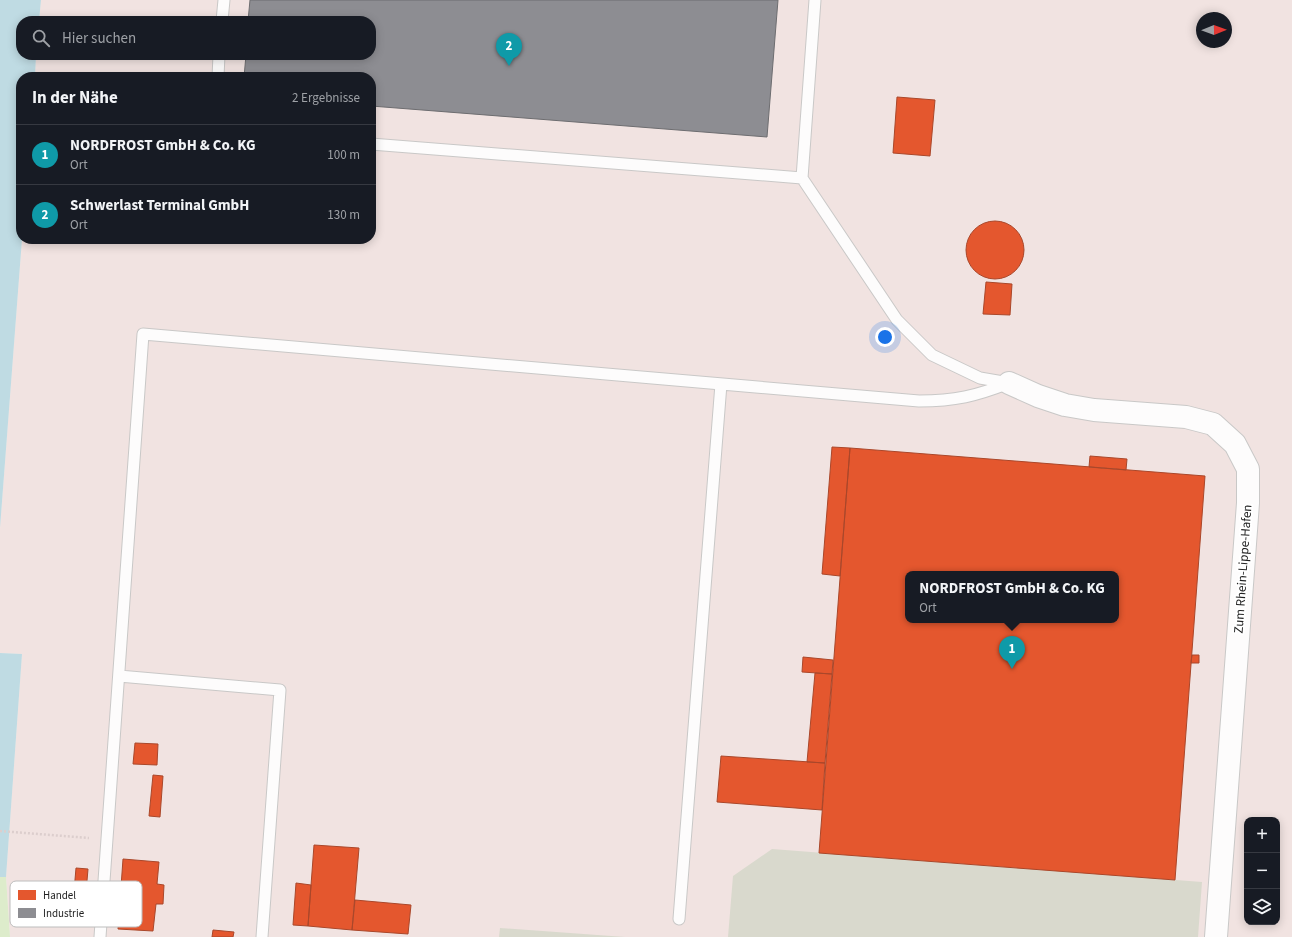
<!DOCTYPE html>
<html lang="de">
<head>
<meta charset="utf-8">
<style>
  body { margin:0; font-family:"Source Sans 3",sans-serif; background:#20242c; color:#f1f3f6 }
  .controls { position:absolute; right:12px; bottom:12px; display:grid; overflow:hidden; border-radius:8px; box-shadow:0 2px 10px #0003 }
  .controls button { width:36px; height:36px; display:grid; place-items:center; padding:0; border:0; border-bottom:1px solid #363941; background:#171b24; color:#f1f3f6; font:20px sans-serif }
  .compass { position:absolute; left:1196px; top:12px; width:36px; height:36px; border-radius:50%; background:#171b24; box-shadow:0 2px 10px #0003; rotate:89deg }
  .you { position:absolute; left:885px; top:337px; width:14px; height:14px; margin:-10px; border:3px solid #fff; border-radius:50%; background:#1a73e8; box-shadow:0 0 0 6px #1a73e833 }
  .badge { display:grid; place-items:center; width:26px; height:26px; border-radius:50%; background:#6a6968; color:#fff; font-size:13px; font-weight:700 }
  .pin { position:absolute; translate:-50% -33px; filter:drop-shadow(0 1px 2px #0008) }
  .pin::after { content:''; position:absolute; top:21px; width:14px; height:12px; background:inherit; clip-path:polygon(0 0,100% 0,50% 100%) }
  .popup { position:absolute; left:905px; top:571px; width:214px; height:52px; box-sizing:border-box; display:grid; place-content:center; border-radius:8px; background:#171b24; filter:drop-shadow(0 1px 3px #0005); font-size:13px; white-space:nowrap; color:#9ea1a6 }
  .popup b { font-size:15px; color:#f1f3f6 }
  .popup::after { content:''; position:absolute; left:50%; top:100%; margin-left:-8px; border:8px solid transparent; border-top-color:#171b24 }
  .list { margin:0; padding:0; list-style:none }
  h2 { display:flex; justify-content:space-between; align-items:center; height:52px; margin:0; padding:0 16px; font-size:17px }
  h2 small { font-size:13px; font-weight:400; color:#9ea1a6 }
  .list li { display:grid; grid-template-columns:26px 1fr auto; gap:12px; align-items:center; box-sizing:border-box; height:60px; padding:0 16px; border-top:1px solid #363941 }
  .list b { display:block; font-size:15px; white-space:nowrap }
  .list p { margin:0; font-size:13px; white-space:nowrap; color:#9ea1a6 }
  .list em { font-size:13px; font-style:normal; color:#9ea1a6 }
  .icon { flex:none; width:22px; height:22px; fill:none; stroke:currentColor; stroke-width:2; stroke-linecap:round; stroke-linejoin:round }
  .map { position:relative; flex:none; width:1292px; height:937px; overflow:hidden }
  .search { position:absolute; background:#171b24; box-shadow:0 2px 10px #0003; left:16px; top:16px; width:360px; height:44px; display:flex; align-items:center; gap:10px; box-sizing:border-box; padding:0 14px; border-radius:16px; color:#9ea1a6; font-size:15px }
  .panel { position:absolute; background:#171b24; box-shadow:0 2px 10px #0003; left:16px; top:72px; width:360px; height:172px; border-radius:16px }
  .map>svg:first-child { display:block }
</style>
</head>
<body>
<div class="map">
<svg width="1292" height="937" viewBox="0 0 1292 937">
  <rect width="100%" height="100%" fill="#f0eeeb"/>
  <path fill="#f1e3e1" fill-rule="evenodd" d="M41 0H1292V937H10L6 877 22 654 0 653V528L22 239H371V77H35L36 55H371V21H39ZM1202 18H1226V42H1202ZM908 574H1116V620H908ZM1247 820H1277V922H1247Z"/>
  <path fill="#d9d9cd" d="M772 849 1202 882 1198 937H728L733 876Z
    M500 928 625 937H499Z"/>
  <path fill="#ddeccb" d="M0 877H6L10 937H0Z"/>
  <path fill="#bfdbe3" d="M0 0H41L39 21H21V55H36L35 77H21L22 239 0 528Z
    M0 653 22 654 6 877H0Z"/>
  <path fill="#e4572e" stroke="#aa472a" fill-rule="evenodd" d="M897 97 935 100 930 156 893 153Z
    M966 250a29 29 0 1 1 58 0a29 29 0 1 1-58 0Z
    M986 282 1012 284 1010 315 983 314Z
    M832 447 850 448 840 576 822 574Z
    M850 448 1205 476 1175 880 819 853ZM908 574H1116V620H908Z
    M1090 456 1127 459 1126 470 1089 467Z
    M1192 655H1199V663H1191Z
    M803 657 833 660 832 674 802 672Z
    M815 673 832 674 825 763 807 762Z
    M135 743 158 744 157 765 133 764Z
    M721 756 825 763 822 810 717 802Z
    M153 775 163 776 160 817 149 816Z
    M314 845 359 848 352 930 308 926Z
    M123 859 159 862 157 884 164 885 163 904H156L153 931 118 929Z
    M76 868 88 869 85 904 73 903Z
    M296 883 311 885 308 926 293 925Z
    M355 900 411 905 408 934 352 930Z
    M213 930 234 932 233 937H212Z"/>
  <path fill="#8d8d92" stroke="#6d6d70" d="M250 0H778L767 137 371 106V77H244L246 55H371V21H248Z"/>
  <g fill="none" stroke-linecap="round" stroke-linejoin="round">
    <g stroke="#c9c8c7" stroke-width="13">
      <path id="service" d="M815 0 802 178 897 320 932 355 980 378 1009 383
        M222 21 224 0
        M218 77 219 55
        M371 144 802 178
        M119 676 280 690 262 937
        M679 919 721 384
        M100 937 143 334 919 401C955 401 976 396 1009 383"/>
    </g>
    <g stroke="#c9c8c7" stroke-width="24">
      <path id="minor" d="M1009 383 1038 396 1065 405 1094 410 1186 417 1213 424 1235 444 1248 469V503L1216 937"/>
    </g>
    <path stroke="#dccecd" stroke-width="2.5" stroke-dasharray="2 2" stroke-linecap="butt" d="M0 831 89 838"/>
    <use href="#service" stroke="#fdfcfc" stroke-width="11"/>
    <use href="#minor" stroke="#fdfcfc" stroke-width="22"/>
  </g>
  <g text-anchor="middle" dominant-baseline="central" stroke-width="4" stroke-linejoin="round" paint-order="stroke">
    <g font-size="13" fill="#222" stroke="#fff">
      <text transform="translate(1243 569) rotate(-86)">Zum Rhein-Lippe-Hafen</text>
    </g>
  </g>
  <rect x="10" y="881" width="132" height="46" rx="6" fill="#fff" stroke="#bdbdbd" stroke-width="1"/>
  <rect x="18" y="890" width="18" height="10" fill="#e4572e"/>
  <rect x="18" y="908" width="18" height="10" fill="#8d8d92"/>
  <g font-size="11" fill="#222">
    <text x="43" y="899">Handel</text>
    <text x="43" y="917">Industrie</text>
  </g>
</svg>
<div class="controls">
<button>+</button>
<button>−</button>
<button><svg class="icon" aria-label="layers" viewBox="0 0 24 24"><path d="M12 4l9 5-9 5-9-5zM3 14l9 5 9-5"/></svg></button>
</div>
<svg class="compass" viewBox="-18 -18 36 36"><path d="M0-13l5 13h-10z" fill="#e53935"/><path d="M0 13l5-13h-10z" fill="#9ea1a6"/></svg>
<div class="you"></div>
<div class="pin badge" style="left:1012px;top:669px;background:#0f9aa8">1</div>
<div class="popup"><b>NORDFROST GmbH &amp; Co. KG</b>Ort</div>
<div class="pin badge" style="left:509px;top:66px;background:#0f9aa8">2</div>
<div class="search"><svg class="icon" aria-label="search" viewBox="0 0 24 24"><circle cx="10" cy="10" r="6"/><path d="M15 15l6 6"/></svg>Hier suchen</div>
<section class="panel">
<h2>In der Nähe<small>2 Ergebnisse</small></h2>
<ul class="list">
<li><span class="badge" style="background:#0f9aa8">1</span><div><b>NORDFROST GmbH &amp; Co. KG</b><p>Ort</p></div><em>100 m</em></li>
<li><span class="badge" style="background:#0f9aa8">2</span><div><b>Schwerlast Terminal GmbH</b><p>Ort</p></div><em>130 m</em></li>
</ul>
</section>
</div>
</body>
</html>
